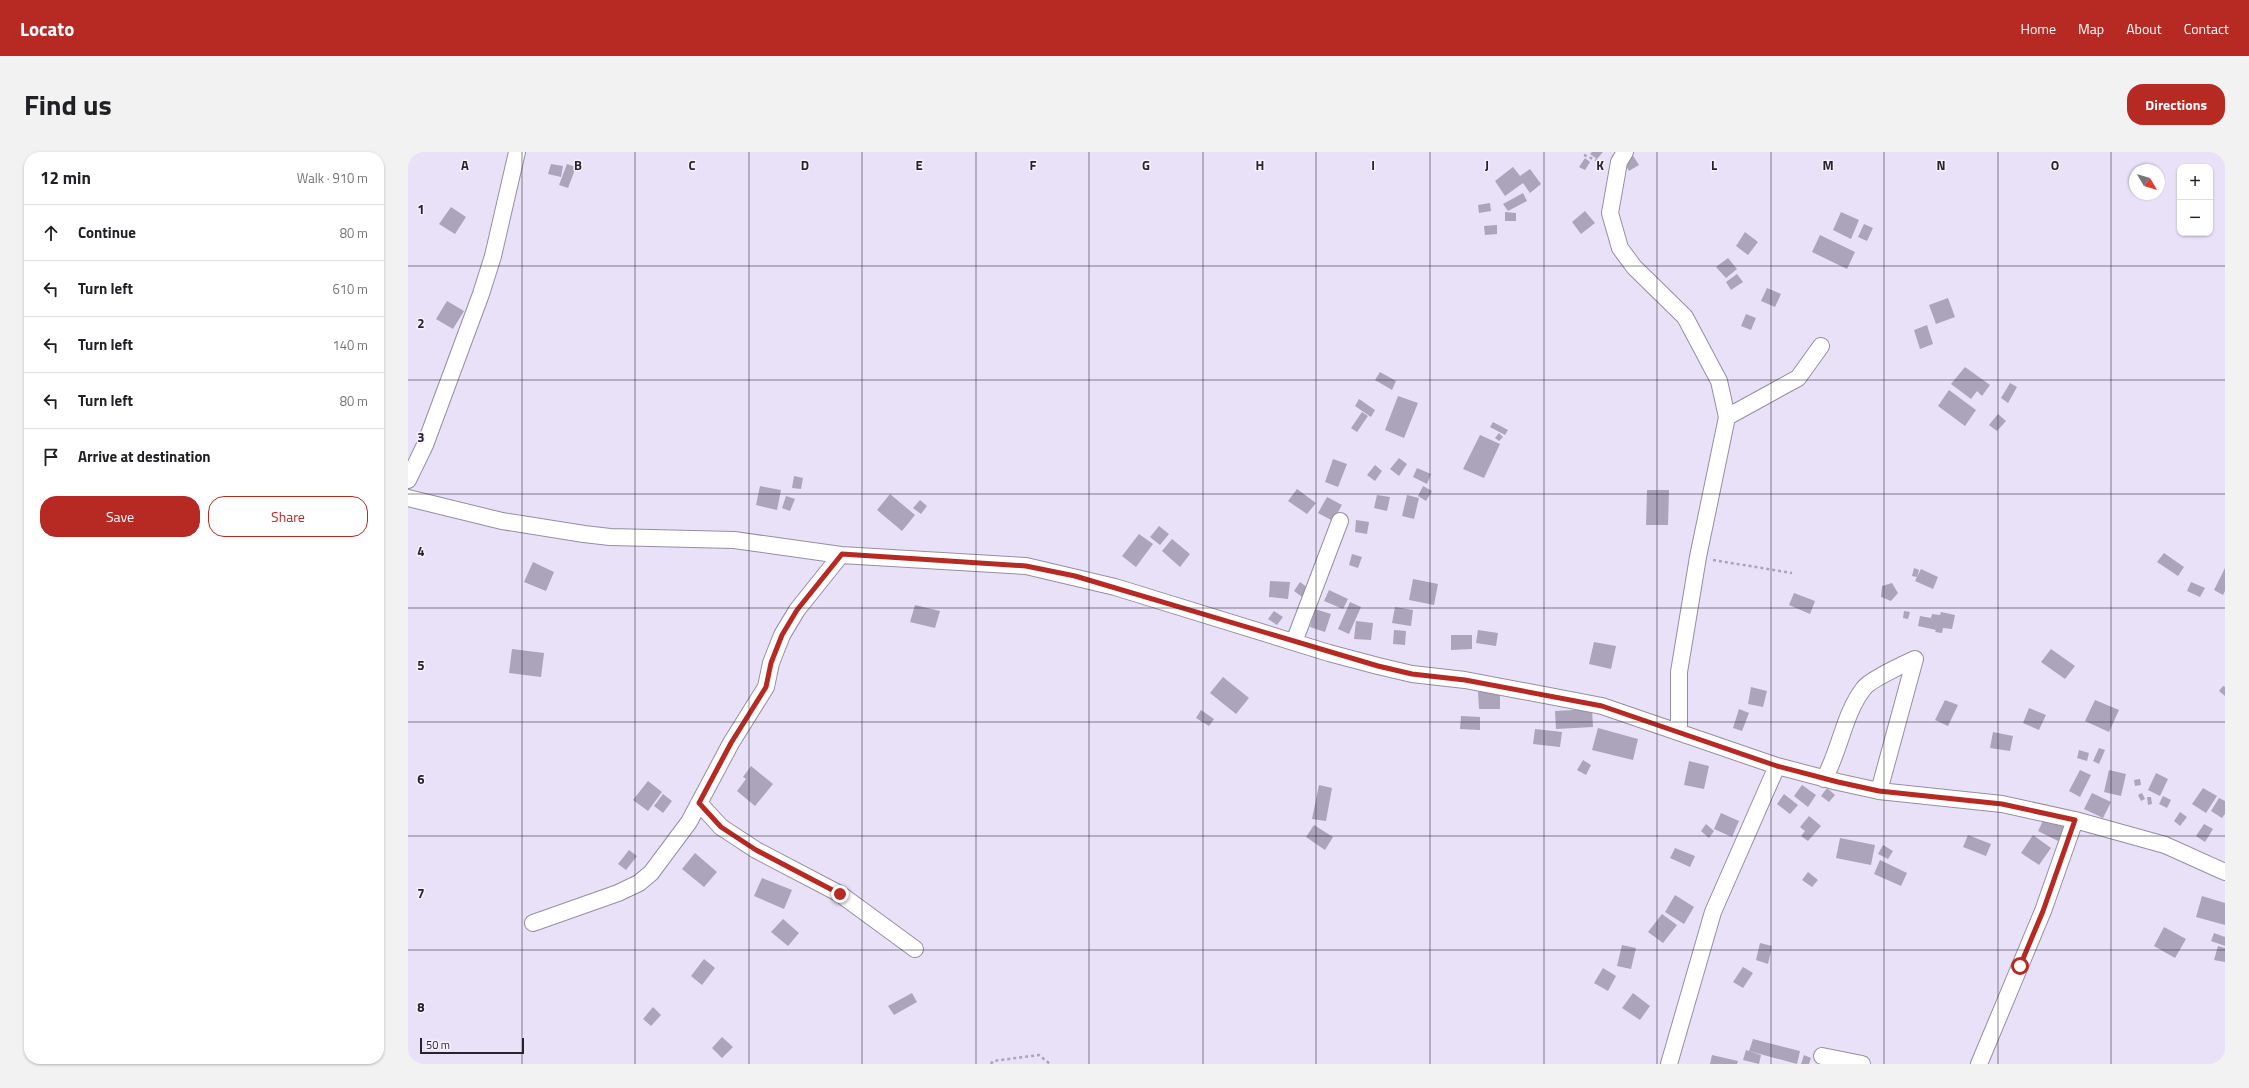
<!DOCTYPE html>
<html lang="en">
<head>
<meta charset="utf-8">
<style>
  body { margin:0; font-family:"Titillium Web",sans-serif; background:#f2f2f2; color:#202124 }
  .controls { position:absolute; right:12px; top:12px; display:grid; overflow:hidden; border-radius:8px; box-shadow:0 1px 3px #0004 }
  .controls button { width:36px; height:36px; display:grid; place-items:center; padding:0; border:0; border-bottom:1px solid #e0e0e0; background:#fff; color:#202124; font:20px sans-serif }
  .compass { position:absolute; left:1721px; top:12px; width:36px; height:36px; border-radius:50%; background:#fff; box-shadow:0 1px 3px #0004; rotate:128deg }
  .scale { position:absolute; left:12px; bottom:10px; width:104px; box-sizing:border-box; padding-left:4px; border:2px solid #27242d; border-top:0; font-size:11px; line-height:14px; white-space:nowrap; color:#27242d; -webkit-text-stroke:3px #f5f0fe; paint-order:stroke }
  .stop { position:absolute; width:12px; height:12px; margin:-9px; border:3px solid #b72923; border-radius:50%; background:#fff }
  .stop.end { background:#b72923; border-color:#fff; box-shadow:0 1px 4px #0008 }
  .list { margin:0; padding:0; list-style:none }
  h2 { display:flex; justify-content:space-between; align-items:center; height:52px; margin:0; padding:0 16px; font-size:17px }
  h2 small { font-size:13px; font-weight:400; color:#757577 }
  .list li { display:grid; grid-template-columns:26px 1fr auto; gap:12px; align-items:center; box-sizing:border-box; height:56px; padding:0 16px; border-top:1px solid #e0e0e0 }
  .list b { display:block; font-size:15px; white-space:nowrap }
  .list em { font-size:13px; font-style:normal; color:#757577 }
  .actions { display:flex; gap:8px; padding:12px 16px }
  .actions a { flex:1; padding:9px 0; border:1px solid #b72923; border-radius:16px; text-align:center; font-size:14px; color:#b72923 }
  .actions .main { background:#b72923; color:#fff }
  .icon { flex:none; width:22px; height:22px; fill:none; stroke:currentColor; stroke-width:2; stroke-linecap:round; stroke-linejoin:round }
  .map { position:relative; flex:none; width:1817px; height:912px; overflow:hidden; border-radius:16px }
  header { display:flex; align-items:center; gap:24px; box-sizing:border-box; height:56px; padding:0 20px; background:#b72923; color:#fff }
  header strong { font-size:19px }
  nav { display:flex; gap:22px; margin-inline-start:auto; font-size:14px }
  .intro { display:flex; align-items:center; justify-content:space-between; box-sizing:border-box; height:96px; padding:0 24px }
  h1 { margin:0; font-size:28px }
  .button { padding:10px 18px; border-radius:16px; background:#b72923; color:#fff; font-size:14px; font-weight:700 }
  main { display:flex; gap:24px; padding:0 24px }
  aside { flex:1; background:#fff; border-radius:16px; box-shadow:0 1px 3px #0004 }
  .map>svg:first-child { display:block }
</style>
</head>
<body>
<header>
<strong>Locato</strong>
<nav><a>Home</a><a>Map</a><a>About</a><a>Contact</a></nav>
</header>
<div class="intro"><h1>Find us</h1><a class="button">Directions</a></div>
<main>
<aside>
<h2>12 min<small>Walk · 910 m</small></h2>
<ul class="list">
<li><svg class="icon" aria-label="ahead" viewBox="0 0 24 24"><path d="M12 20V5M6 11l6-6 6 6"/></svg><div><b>Continue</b></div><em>80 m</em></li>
<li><svg class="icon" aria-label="left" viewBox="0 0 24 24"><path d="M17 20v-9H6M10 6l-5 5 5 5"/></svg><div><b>Turn left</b></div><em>610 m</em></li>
<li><svg class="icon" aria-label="left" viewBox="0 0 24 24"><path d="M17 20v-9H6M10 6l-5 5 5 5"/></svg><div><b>Turn left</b></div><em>140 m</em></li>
<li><svg class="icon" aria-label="left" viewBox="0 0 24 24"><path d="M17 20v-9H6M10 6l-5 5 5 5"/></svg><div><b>Turn left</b></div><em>80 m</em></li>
<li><svg class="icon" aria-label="arrive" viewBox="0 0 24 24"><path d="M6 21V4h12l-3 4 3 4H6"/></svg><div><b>Arrive at destination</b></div></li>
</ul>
<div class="actions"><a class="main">Save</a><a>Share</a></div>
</aside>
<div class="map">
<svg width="1817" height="912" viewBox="0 0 1817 912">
  <rect width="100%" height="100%" fill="#e9e1f8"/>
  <path fill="#aba4ba" d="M1184 0H1195L1189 7 1182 2Z
    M1224 2 1231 13 1221 19 1214 7Z
    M1177 6 1182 10 1177 18 1171 15Z
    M143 12 155 14 153 25 140 22Z
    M159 12 168 15 160 36 151 33Z
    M1105 15 1112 24 1122 17 1133 32 1122 41 1115 31 1097 44 1087 29Z
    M1115 41 1119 49 1100 59 1095 52Z
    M1082 51 1083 59 1071 61 1070 53Z
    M43 55 58 65 47 82 31 72Z
    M1177 59 1187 71 1173 82 1164 70Z
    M1097 60 1108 61V69H1097Z
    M1433 60 1451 68 1443 87 1425 78Z
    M1456 72 1465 76 1459 89 1450 85Z
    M1089 73V82L1077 83 1076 74Z
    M1337 80 1350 90 1340 103 1328 94Z
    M1412 83 1447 100 1439 117 1404 100Z
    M1320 106 1329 117 1318 126 1308 115Z
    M1329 122 1335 130 1323 138 1318 130Z
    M1359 136 1373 142 1367 155 1353 149Z
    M1540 146 1547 165 1528 172 1521 153Z
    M39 149 56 159 45 177 28 167Z
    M1338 162 1348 166 1343 178 1333 174Z
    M1519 173 1525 192 1512 197 1506 178Z
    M1557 215 1582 233 1574 244 1569 239 1563 247 1543 232Z
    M972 220 988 229 984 238 967 228Z
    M1602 231 1609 235 1600 251 1593 246Z
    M1541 238 1568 258 1557 274 1530 254Z
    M990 244 1010 251 996 286 977 278Z
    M951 247 967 258 963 265 947 254Z
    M954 260 960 264 949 280 943 276Z
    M1590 262 1598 269 1589 279 1581 273Z
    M1085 270 1100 278 1097 283 1082 275Z
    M1091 281 1095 285 1091 289 1087 286Z
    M1072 283 1092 292 1076 326 1055 317Z
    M991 306 999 312 991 324 982 317Z
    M925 307 939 312 930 335 917 330Z
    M967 313 974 319 967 329 959 323Z
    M1009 316 1023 322 1019 332 1005 325Z
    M386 324 395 326 393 337 384 336Z
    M352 334 373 338 369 358 348 353Z
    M1015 334 1024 339 1018 349 1010 344Z
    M889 337 908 351 899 362 880 349Z
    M1239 338H1261L1260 373H1238Z
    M482 342 507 363 494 379 469 358Z
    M969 343 982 345 979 359 966 356Z
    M999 343 1011 346 1006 367 994 364Z
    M378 344 387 347 382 359 374 356Z
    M919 345 934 353 925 369 910 361Z
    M512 348 519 354 513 362 505 356Z
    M948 368 961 370 959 382 947 380Z
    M751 374 761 382 752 393 742 385Z
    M731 382 745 392 728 415 714 404Z
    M764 387 782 402 772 415 754 399Z
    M1756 401 1776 415 1770 424 1749 410Z
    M944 402 954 405 950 416 941 413Z
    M125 410 146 420 138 439 116 430Z
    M1506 416 1511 418 1509 425 1504 424Z
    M1817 416V439L1815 443 1806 438Z
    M1513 417 1530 425 1525 437 1507 429Z
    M1005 427 1030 432 1026 453 1001 448Z
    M862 429 882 430 880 447 861 445Z
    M892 430 903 438 897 447 886 439Z
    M1783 430 1797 436 1792 445 1779 439Z
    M1484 431 1490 441 1483 449 1473 445 1474 434Z
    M921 438 940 447 935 457 916 449Z
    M1386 441 1407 449 1402 462 1381 453Z
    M942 450 953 455 941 482 930 477Z
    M507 453 532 459 527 476 502 470Z
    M987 455 1005 458 1003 474 984 471Z
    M907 457 923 462 917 480 902 475Z
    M866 459 875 465 869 473 860 467Z
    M1496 459 1502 460 1500 467 1495 466Z
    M1533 460 1547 463 1544 477 1535 476 1534 481 1527 480 1528 478 1510 474 1512 464 1523 466 1524 462 1532 463Z
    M948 469 965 471 963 488 946 487Z
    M986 478 998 479 997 493 985 492Z
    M1070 478 1090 481 1088 494 1068 491Z
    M1043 483H1064V497L1043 498Z
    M1186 490 1208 494 1203 517 1181 512Z
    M104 497 136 501 133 525 101 521Z
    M1643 497 1667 514 1657 527 1633 510Z
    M815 525 841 546 828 562 802 541Z
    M1815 534 1817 535V544L1811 539Z
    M1343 535 1359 539 1355 555 1340 552Z
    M1092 539V557H1071L1070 540Z
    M1537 548 1550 553 1540 574 1527 568Z
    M1687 548 1711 558 1701 580 1677 569Z
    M1621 556 1638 563 1631 578 1615 571Z
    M1184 557 1185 575 1148 577 1147 559Z
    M1331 557 1341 561 1334 579 1325 576Z
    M793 558 806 567 801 574 788 566Z
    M1053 564 1072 565V578L1052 577Z
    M1190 576 1230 587 1225 608 1184 598Z
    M1127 577 1154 580 1152 595 1125 592Z
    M1585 580 1605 584 1602 599 1582 596Z
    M1691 596 1697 598 1691 612 1685 609Z
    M1671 598 1681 601 1679 609 1669 606Z
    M1175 608 1183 613 1178 623 1169 618Z
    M1281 609 1301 614 1296 637 1276 633Z
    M343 614 365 632 347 654 329 639 338 627 335 625Z
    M1672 618 1683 623 1672 645 1661 639Z
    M1701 618 1718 622 1713 644 1696 640Z
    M1748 621 1760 627 1752 644 1740 638Z
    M1732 627 1733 633 1727 634 1726 628Z
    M240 629 254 640 240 659 225 648Z
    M911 633 924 636 918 669 904 667Z
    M1394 633 1408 643 1400 655 1386 644Z
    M1419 636 1427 643 1421 650 1413 644Z
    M1795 636 1809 644 1798 661 1784 652Z
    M1684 641 1703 650 1695 666 1676 657Z
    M1734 641 1737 647 1733 649 1730 643Z
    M255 642 264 649 255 661 246 654Z
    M1376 642 1390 653 1382 662 1369 652Z
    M1755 644 1763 648 1759 656 1751 652Z
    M1739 645H1743L1744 652 1740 653Z
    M1811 646 1817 649V662L1814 666 1803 659Z
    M1772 660 1779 665 1772 674 1766 669Z
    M1313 661 1331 669 1324 685 1306 677Z
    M1638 663 1658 672 1650 689 1630 679Z
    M1401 664 1413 674 1400 689 1393 684 1397 679 1392 675Z
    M1298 672 1306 679 1301 686 1293 679Z
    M1796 672 1805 677 1797 690 1788 684Z
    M906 673 925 685 917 698 898 685Z
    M1560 683 1583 692 1578 704 1555 695Z
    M1625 683 1643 696 1631 713 1613 701Z
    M1432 686 1467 693 1463 713 1428 706Z
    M1475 693 1485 699 1480 707 1470 702Z
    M1267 696 1287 704 1282 715 1262 706Z
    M221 698 229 704 218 718 210 712Z
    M287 701 309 720 296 735 274 717Z
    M1472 708 1499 721 1493 734 1466 722Z
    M1400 720 1410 728 1404 735 1394 728Z
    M354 726 384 738 376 757 346 744Z
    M1267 743 1286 755 1276 772 1257 760Z
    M1794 744 1817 751V773L1788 765Z
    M1254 762 1269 773 1255 791 1240 780Z
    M375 767 391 781 380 794 363 780Z
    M1756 775 1778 787 1767 806 1746 794Z
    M1806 781 1817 785V794L1803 789Z
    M1352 791 1364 794 1360 812 1348 808Z
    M1214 793 1228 796 1223 817 1209 814Z
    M1810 794 1817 796V810L1806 808Z
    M296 807 307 816 294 833 283 824Z
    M1335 815 1345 821 1335 836 1325 830Z
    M1195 816 1208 824 1200 839 1186 831Z
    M504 841 509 850 486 863 480 854Z
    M1225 841 1242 854 1232 868 1214 856Z
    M245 855 253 863 243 874 235 867Z
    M314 885 325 895 314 906 304 896Z
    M1345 887 1392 899 1389 912 1341 899Z
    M1338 898 1353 903 1351 912 1335 908Z
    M1304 903 1330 909 1329 912H1302Z
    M1396 903 1403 906 1401 912H1393Z"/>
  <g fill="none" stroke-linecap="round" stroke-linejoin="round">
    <g stroke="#958ea3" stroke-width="18">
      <path id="minor" d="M1217 0 1211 10 1202 61 1212 96 1226 115 1277 165 1311 229 1319 265 1290 405 1271 520V579
        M1319 265 1390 226 1413 194
        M0 328 17 293 73 142 85 104 109 0
        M0 346 94 369 176 382 202 385 326 388 433 403 618 414 707 435 921 501 970 514 1004 522 1057 528 1194 554 1369 614 1430 630 1471 639 1594 652 1667 668 1757 693 1817 720
        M886 490 932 369
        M1416 627C1432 599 1436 561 1456 536 1462 528 1496 512 1507 507L1471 639
        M291 651 313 675 348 698 432 742 507 797
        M125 771 210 741 231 731 243 721 281 670 323 591 358 535 363 511 374 483 389 458 433 403
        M1414 904 1454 912
        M1261 912 1305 760 1369 614
        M1571 912 1635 759 1667 668"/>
    </g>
    <path stroke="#aca5b8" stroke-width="2.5" stroke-dasharray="3 3" stroke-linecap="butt" d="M1176 3 1197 12
      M1305 408 1384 421
      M583 912 585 909 631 903 642 912"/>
    <use href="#minor" stroke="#fff" stroke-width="16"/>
  </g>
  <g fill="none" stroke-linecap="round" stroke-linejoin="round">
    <path stroke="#b72923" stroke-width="5" d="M432 742 348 698 313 675 291 651 323 591 358 535 363 511 374 483 389 458 434 402 618 414 667 424 970 514 1004 522 1057 528 1194 554 1369 614 1430 630 1471 639 1594 652 1667 668 1635 759 1612 814"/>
  </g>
  <path fill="none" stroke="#27242d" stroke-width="1" stroke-opacity="0.55" d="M114 0V912M227 0V912M341 0V912M454 0V912M568 0V912M681 0V912M795 0V912M908 0V912M1022 0V912M1136 0V912M1249 0V912M1363 0V912M1476 0V912M1590 0V912M1703 0V912M0 114H1817M0 228H1817M0 342H1817M0 456H1817M0 570H1817M0 684H1817M0 798H1817"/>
  <g font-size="13" text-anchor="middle" font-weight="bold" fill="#27242d" stroke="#f5f0fe" stroke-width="3" stroke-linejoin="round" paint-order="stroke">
    <text x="57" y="18">A</text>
    <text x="170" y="18">B</text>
    <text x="284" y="18">C</text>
    <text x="397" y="18">D</text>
    <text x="511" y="18">E</text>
    <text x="625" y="18">F</text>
    <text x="738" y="18">G</text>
    <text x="852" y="18">H</text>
    <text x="965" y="18">I</text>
    <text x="1079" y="18">J</text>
    <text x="1192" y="18">K</text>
    <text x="1306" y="18">L</text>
    <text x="1420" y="18">M</text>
    <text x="1533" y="18">N</text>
    <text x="1647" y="18">O</text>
    <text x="13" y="62">1</text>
    <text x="13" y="176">2</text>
    <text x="13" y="290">3</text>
    <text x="13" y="404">4</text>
    <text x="13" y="518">5</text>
    <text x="13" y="632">6</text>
    <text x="13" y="746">7</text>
    <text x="13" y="860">8</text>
  </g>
</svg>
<div class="controls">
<button>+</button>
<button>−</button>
</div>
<svg class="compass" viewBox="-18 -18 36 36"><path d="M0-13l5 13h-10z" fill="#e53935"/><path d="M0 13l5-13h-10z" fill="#757577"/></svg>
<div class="scale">50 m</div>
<div class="stop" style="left:1612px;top:814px"></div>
<div class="stop end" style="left:432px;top:742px"></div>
</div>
</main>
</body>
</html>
